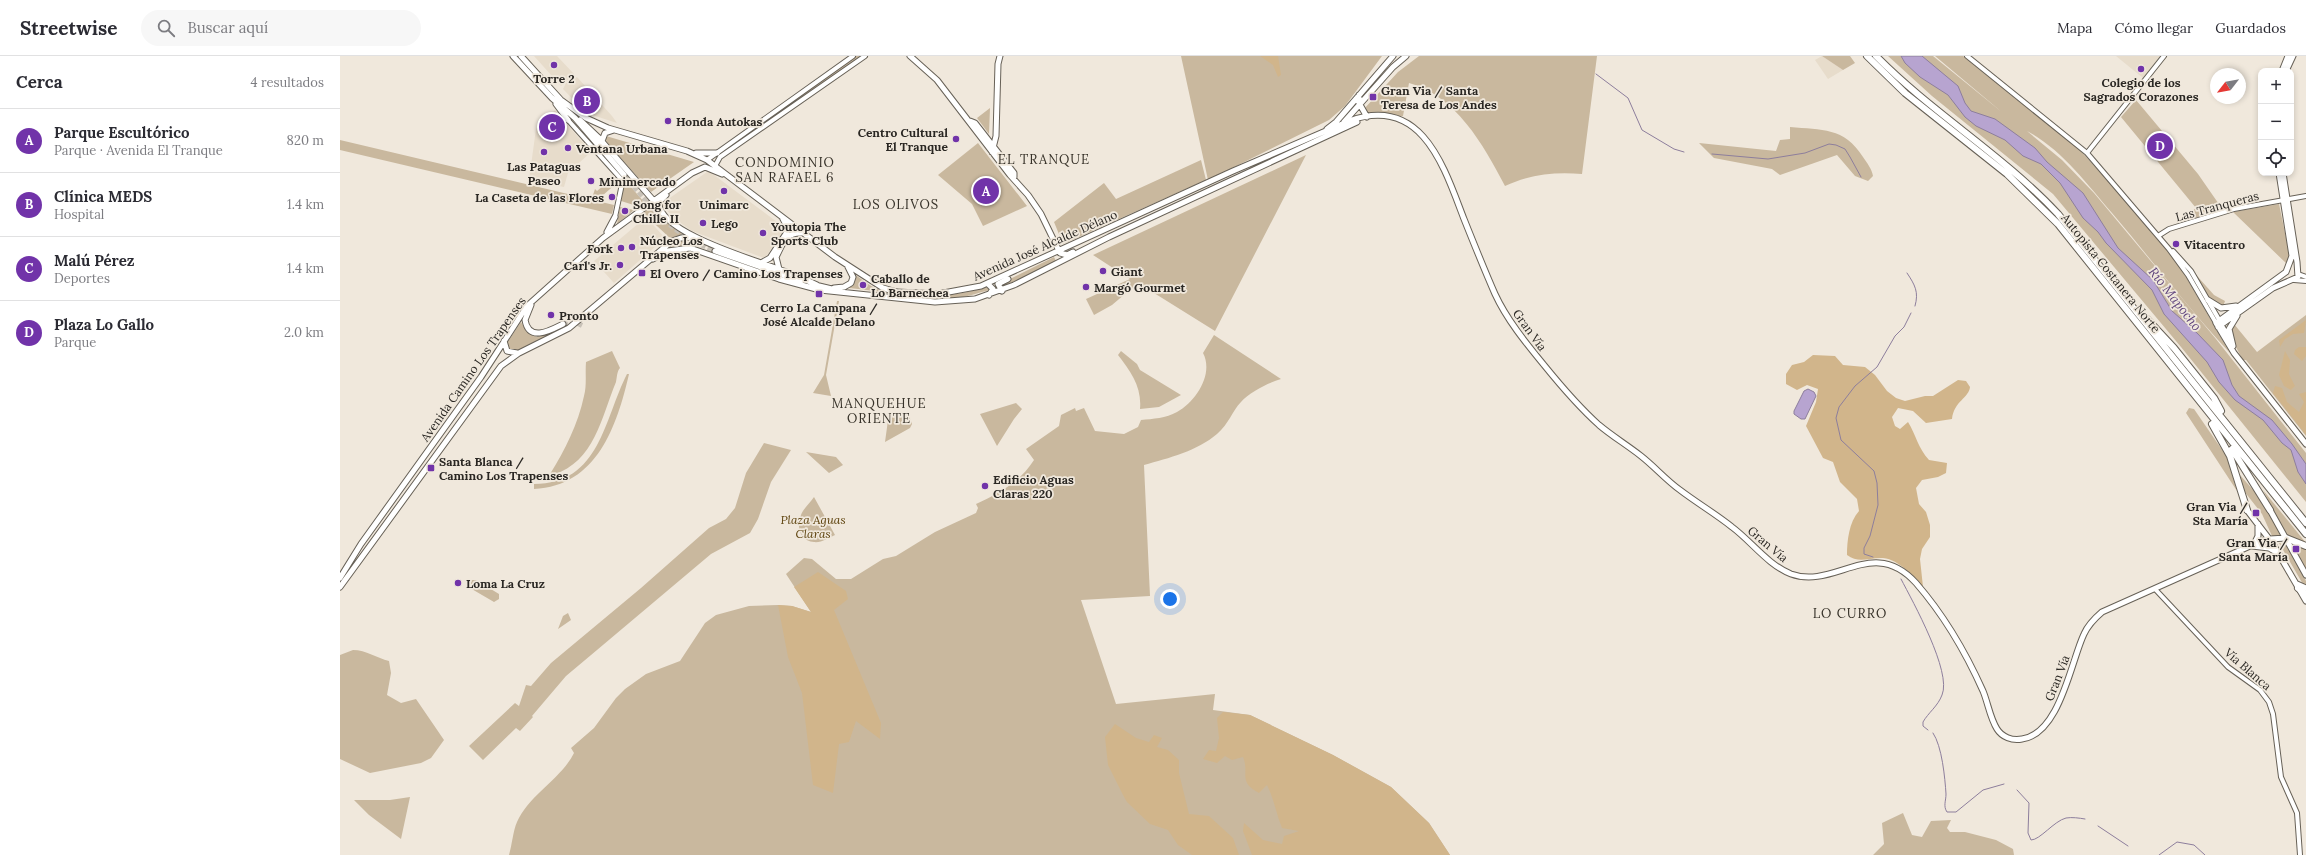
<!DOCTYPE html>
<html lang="es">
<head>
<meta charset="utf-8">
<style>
  body { margin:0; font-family:Lora,serif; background:#f7f7f7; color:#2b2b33 }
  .controls { position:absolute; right:12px; top:12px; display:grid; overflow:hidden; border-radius:8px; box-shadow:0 2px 6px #0003 }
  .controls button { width:36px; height:36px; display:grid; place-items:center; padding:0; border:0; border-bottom:1px solid #e1e1e2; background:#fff; color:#2b2b33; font:20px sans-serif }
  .compass { position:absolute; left:1870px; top:12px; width:36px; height:36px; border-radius:50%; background:#fff; box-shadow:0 2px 6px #0003; rotate:239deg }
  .you { position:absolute; left:830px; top:543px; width:14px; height:14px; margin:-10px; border:3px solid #fff; border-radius:50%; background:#1a73e8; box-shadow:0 0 0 6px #1a73e833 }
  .badge { display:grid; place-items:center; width:26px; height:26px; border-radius:50%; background:#7133a9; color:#fff; font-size:13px; font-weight:700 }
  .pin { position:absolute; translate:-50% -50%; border:2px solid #fff; box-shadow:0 1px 4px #0006 }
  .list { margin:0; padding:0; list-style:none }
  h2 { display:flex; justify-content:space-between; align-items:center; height:52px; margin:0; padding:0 16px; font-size:17px }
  h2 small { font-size:13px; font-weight:400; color:#7c7c81 }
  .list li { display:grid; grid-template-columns:26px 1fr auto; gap:12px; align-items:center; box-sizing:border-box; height:64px; padding:0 16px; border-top:1px solid #e1e1e2 }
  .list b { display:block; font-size:15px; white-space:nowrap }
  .list p { margin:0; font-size:13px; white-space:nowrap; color:#7c7c81 }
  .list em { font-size:13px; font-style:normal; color:#7c7c81 }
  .icon { flex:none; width:22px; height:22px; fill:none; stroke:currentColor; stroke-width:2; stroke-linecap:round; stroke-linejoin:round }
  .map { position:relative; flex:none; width:1966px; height:799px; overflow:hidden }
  header { display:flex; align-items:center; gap:24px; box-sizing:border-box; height:56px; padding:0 20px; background:#fff; border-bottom:1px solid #e1e1e2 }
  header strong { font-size:19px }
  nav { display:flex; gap:22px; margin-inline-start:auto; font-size:14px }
  .search { width:280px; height:36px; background:#f7f7f7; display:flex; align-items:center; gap:10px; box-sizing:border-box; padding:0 14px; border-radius:22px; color:#7c7c81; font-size:15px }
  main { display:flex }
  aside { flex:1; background:#fff }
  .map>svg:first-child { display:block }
</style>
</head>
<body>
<header>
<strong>Streetwise</strong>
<div class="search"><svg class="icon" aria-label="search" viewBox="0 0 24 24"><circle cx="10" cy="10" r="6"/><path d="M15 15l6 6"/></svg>Buscar aquí</div>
<nav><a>Mapa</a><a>Cómo llegar</a><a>Guardados</a></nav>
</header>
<main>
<aside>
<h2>Cerca<small>4 resultados</small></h2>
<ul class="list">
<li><span class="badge">A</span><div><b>Parque Escultórico</b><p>Parque · Avenida El Tranque</p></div><em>820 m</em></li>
<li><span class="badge">B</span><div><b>Clínica MEDS</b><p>Hospital</p></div><em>1.4 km</em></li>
<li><span class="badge">C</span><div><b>Malú Pérez</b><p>Deportes</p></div><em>1.4 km</em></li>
<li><span class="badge">D</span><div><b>Plaza Lo Gallo</b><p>Parque</p></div><em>2.0 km</em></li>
</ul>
</aside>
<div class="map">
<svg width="1966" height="799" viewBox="0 0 1966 799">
  <rect width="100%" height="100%" fill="#f0e8dc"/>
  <path fill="#e7dccb" d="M194 0H217L234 18 221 30Z
    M1482 0 1503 14 1488 23 1475 4Z
    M1776 0H1821L1803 22Z
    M237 21 272 60 277 67 246 57 223 33 226 27Z
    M215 54 251 96 228 117 224 131 189 124 196 73Z
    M367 116H370L445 172 426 201 424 202 352 175 335 163 321 148Z
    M306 161 325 182 274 227 254 205Z"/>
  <path fill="#c9b89e" d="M516 0H521L374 102Z
    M841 0H1042L1005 50 989 64 868 124Z
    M1079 0H1257L1242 118C1215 116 1190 118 1165 130 1143 88 1116 40 1069 27L1063 60 1028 61 1024 53 1058 16Z
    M1482 0H1510L1515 7 1503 14Z
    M1548 0H1593L1663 57 1595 0H1623L1739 93 1781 139 1838 207 1890 297C1848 252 1811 203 1772 157 1747 128 1721 93 1687 75L1722 104 1754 137 1876 283 1966 397V446L1841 291 1713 138 1592 40Z
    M1796 44 1858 118 1883 154 1841 166V164L1856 152 1781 61Z
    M650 52 649 78 637 62Z
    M1450 71C1482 74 1504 71 1523 101 1527 107 1532 113 1533 120L1528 125 1515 120 1497 99 1440 119 1432 113 1374 102 1359 87 1436 95 1440 84 1450 83Z
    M266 80 354 106 311 136 266 86Z
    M0 84 274 149 272 158 0 94Z
    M638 87 687 150 643 170 632 148 598 119Z
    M966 99 875 275 798 227 772 249 754 259 746 243 790 223 753 199Z
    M861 104 866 124 723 188 714 166 764 127 776 143Z
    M273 120 278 126 262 140 253 139 255 133 257 135 270 124 269 121Z
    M284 123 304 146 297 150 281 145Z
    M317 145 319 154 348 179 332 184 302 156Z
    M1939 148 1950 201 1948 209 1893 156Z
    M280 151 294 154 277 168Z
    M351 183 356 184 353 189 358 192 340 190 328 191 334 186Z
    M714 201 716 205 661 232 660 228Z
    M1850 212 1874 239 1885 245 1883 251 1870 245Z
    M514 218C523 224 532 232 543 235 574 245 618 241 649 230L650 234C639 236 628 241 617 242 581 246 545 235 509 232L513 228Z
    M497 245H499L486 319 491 340 473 337 484 319Z
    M1966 259V380L1906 304H1903C1897 293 1888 280 1894 268L1917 296Z
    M181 266 187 276 197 281 224 270 211 276 212 278 173 297 165 290Z
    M874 279 941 323C928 327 910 336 901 346 892 355 889 368 877 378 857 395 829 402 804 409L810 540 741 544 776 648 875 638 873 654 910 659 993 699 1051 731 1089 767 1110 799H169C172 789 173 775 177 766 189 739 221 723 234 697L231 692 254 672 276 642 285 633 306 618 340 605 365 567 376 559 409 550 438 549 452 550 471 556 446 518 464 502 472 503 496 523H511L543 503 556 500 595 476 636 457 638 452 636 448C660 437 680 426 694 404L686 393 719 370 721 359 735 352 736 355 744 352 755 375 784 378 798 371 801 364C813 363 826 362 837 356 856 345 874 318 863 297Z
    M272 295 280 312C277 315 277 321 276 326 261 362 255 405 213 419L210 418C225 394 238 368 244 340 247 329 245 317 246 306Z
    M781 295 797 308 800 314 841 339 819 351 800 353C802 331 791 316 778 299Z
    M287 318H289C277 370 257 430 194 433V428C260 428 264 363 287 318Z
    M676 347 682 353 674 363 657 390 640 358Z
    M1849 352 1854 353 1887 401 1897 435 1846 357Z
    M549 357 569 360 572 368 570 372 545 386Z
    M424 387 451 394 431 426 418 463 410 477 371 498 257 594 226 620 192 660 193 661 180 675 176 672 143 704 129 690 175 647 179 650 186 629 191 630 211 607 301 532 369 472 386 463 395 452 406 417Z
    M466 396 496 401 503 409 489 417Z
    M1900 419 1914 435 1943 480H1932L1922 458 1904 435Z
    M1923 434 1966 487 1947 480Z
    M474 441 495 479C489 482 481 487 474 486 460 485 456 471 461 459 463 453 470 447 474 441Z
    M1939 487 1947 489 1966 525V530H1964Z
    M1953 487 1966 494V516Z
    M130 524H136L159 538V543L154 546 130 532 128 528Z
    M228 557 231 564 218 573 223 560Z
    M13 594C26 594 37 602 49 605L51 617 47 639 61 647 76 643 104 684 91 702 81 707 30 717 0 703V599Z
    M70 741 61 783 29 759 14 744H50Z
    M1563 757 1572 779 1582 781 1591 765 1611 764 1607 772 1610 776H1625L1656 784 1673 793 1674 799H1533L1544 788 1542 767Z"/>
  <path fill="#d1b58b" d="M920 0H938L941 19 938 21 933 9Z
    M1966 264 1964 277 1953 278 1945 283 1940 291 1939 284Z
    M1959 291H1966V300L1962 305 1954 298 1955 294Z
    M1945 295 1950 304 1949 318 1955 330 1951 334 1944 330 1939 319Z
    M1473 299 1495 300 1503 309 1525 311 1535 319 1547 335 1556 342 1565 345 1585 340H1593L1618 324 1626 325 1630 331C1629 342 1614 345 1612 363L1586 367 1573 355 1558 352 1552 361 1555 370 1560 373 1568 366C1576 379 1578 392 1589 404L1607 407 1606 417 1598 421 1582 424 1576 432 1579 448 1586 456 1590 469V481L1582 493 1580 503 1583 531C1572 520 1560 504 1543 502 1530 501 1519 508 1507 499 1507 485 1509 466 1519 455L1517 443 1500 426 1493 406 1483 402 1466 370 1476 346 1478 333 1467 329 1457 334 1446 328V318L1452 309 1464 306Z
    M1935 330 1942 332 1947 346 1959 356 1964 346 1959 338 1966 336V379L1933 337Z
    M478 516 506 535 508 543 494 554 541 667 540 683 516 665 509 686 499 688 493 737 473 729 462 637 448 601 438 549 452 550 471 556 454 531Z
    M883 656 910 659 993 699 1051 731 1089 767 1110 799H912L903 775 904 767 923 784 942 788 944 780 959 775 942 772C936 757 934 743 927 729L919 737C897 726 910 717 903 701L892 704 885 700 877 707 863 703 869 694 876 695 879 682 877 662Z
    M775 668 796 682 809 686 814 679 822 682 817 691 828 694 839 704V717L849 758 869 760 893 782 899 799H852L838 789 828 774 810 768 787 746 783 739 768 709 765 681Z"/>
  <path fill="#b7a4d0" stroke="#8d7e9c" d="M1561 0H1582L1618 30 1625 47 1631 55 1655 63 1695 92 1707 106 1743 137 1778 192 1813 224 1832 255 1857 277 1883 304 1892 329 1899 340 1932 364 1952 388 1966 408V428L1958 416 1951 394 1942 387 1923 364 1895 344 1879 326 1867 306 1824 258 1812 234 1766 187 1758 176 1743 162 1720 127 1701 108 1683 100 1665 84 1636 70 1625 61 1608 39 1580 21 1565 7Z
    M1468 333 1474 336 1476 340 1465 363H1461L1454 358V355L1464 335Z"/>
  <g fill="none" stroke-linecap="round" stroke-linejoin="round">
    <path stroke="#8d7e9c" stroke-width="1" d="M1256 18 1288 42 1302 74 1334 93 1344 96
      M1372 98 1428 103 1465 97 1489 88 1496 89 1505 93 1510 101 1521 121
      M1567 217C1575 229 1579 236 1575 250
      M1533 501 1524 498V492L1530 480 1538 449 1537 427 1534 415 1501 384 1496 362 1499 351 1515 330 1537 311 1555 280 1564 271 1571 257
      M1561 523C1573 546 1612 616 1602 639 1598 650 1588 657 1583 666V670L1588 674
      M1593 677C1602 690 1605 722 1606 738 1606 745 1603 750 1607 756H1616L1643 734 1664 728
      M1677 734 1689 747 1688 777 1691 784C1700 784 1714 765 1726 762 1732 761 1739 762 1745 763
      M1758 770 1788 790
      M1819 799 1837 786 1854 789 1865 799"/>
    <path stroke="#c8c1b7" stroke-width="5" stroke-dasharray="5 2.5" stroke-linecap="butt" d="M284 119C316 156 329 176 375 195
      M223 268 235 266 243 270"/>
    <g stroke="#676157" stroke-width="6">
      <path id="minor" d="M1627 0 1747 97 1829 193 1848 219 1876 267
        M228 64 281 123 282 128 275 161
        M1747 97 1824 0
        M367 104 513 0
        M375 110 380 101 525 0
        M1818 180 1829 173 1894 153 1966 140
        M1833 195 1851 215 1881 267
        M1958 218 1966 221
        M1954 224 1966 225
        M1815 533 1888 611 1920 634 1929 646 1933 658 1941 721 1957 757 1960 799"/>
    </g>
    <g stroke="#676157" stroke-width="7">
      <path id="major" d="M173 0 212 42 235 62 284 119
        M181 0 221 44 246 62 268 72 347 95 367 104 495 201 543 232 557 236 598 238 641 230 893 115 1009 65C1082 38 1104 111 1124 163 1134 188 1144 213 1155 238 1167 264 1186 287 1204 309 1221 330 1239 351 1259 369 1272 380 1287 389 1301 400 1315 411 1326 424 1340 434 1357 447 1376 458 1392 471 1411 485 1428 509 1451 518 1495 534 1533 479 1576 527 1603 558 1626 597 1643 635 1648 647 1650 662 1657 673 1662 681 1672 685 1682 683 1720 678 1731 605 1744 578 1748 569 1755 562 1762 556L1919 486 1930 483 1946 482
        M570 0 597 24 670 119 688 139 701 158 720 197 727 199 733 196
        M1942 15 1948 0
        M1946 15 1953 0
        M1019 39V47L1027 61
        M216 48 228 64
        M240 64 258 81 313 144
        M630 65 635 67 674 117V121
        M1004 66 1053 11 1066 0
        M987 73 996 66 1053 0
        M262 85 265 77 274 74
        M652 96 656 80 658 8 660 0
        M356 97H377
        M1939 117 1952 200 1946 216 1876 267 1894 297 1966 388
        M326 139 319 146C317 176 415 204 438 213 451 217 464 223 477 229
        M267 176 275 161
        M375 195 461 225
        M313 203 328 195 350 192 439 223 480 234 595 246 635 243 674 229 769 181 1017 66
        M421 207 430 202 447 176V171L443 163
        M439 213 436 201C443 188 445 176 462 177
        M648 228 653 233 649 239
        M475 229 496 234
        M494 232 504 231 511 227 513 221 508 211
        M662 235 658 228 668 223
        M1868 244 1881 252 1896 250
        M191 249 185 264C189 287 211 274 223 268
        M1881 269 1889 282
        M1878 271 1933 232 1958 221 1957 206 1943 117
        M164 285 167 295 177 297
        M1893 290 1889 273 1897 260
        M1907 454 1933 488 1966 545
        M1930 454 1966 519
        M1914 488 1918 480V468
        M1912 490 1929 492 1938 497
        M0 522 21 488 141 321 187 250 263 182 352 117 365 111 382 118
        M1957 528 1966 532
        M0 531 161 310 179 297 229 272 332 185 341 182 354 181"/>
    </g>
    <g stroke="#676157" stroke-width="8">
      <path id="highway" d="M1527 0 1565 37 1667 118 1718 168 1966 478
        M1536 0C1592 57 1663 99 1718 158L1966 467
        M1807 263 1834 292 1874 342 1881 355
        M1872 368 1890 400 1907 454
        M1892 393 1930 454
        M1946 482 1966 490
        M1958 532 1966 538"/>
    </g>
    <use href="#minor" stroke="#fff" stroke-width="4"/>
    <use href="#major" stroke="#fff" stroke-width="5"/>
    <use href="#highway" stroke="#fff" stroke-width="6"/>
  </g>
  <g fill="#7133a9" stroke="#f0e8dc" stroke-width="1.5">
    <circle cx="214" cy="9" r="4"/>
    <circle cx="1801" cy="13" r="4"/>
    <rect x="1029" y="37" width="8" height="8" rx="2"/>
    <circle cx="328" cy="65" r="4"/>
    <circle cx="616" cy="83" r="4"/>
    <circle cx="228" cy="92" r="4"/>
    <circle cx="204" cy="96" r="4"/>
    <circle cx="251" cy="125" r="4"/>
    <circle cx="384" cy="135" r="4"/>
    <circle cx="272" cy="141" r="4"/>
    <circle cx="285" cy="155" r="4"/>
    <circle cx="363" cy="167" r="4"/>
    <circle cx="423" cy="177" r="4"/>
    <circle cx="1836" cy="188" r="4"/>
    <circle cx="292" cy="191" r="4"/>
    <circle cx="281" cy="192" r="4"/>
    <circle cx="280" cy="209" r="4"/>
    <circle cx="763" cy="215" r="4"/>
    <rect x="298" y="213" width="8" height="8" rx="2"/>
    <circle cx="523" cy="229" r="4"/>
    <circle cx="746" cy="231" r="4"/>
    <rect x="475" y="234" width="8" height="8" rx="2"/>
    <circle cx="211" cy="259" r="4"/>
    <rect x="87" y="408" width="8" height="8" rx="2"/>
    <circle cx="645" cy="430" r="4"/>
    <rect x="1912" y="453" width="8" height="8" rx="2"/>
    <rect x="1952" y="489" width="8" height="8" rx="2"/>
    <circle cx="118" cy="527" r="4"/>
  </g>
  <g text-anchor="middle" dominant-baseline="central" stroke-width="3.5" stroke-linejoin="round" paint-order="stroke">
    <g font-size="12" font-weight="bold" fill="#2a2723" stroke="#f0e8dc" text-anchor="start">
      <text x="214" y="22" text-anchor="middle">Torre 2</text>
      <text x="1801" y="26" text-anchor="middle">Colegio de los<tspan x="1801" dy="14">Sagrados Corazones</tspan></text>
      <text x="1041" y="34">Gran Via / Santa<tspan x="1041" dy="14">Teresa de Los Andes</tspan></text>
      <text x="336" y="65">Honda Autokas</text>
      <text x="608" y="76" text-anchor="end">Centro Cultural<tspan x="608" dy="14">El Tranque</tspan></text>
      <text x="236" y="92">Ventana Urbana</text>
      <text x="204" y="110" text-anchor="middle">Las Pataguas<tspan x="204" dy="14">Paseo</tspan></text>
      <text x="259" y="125">Minimercado</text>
      <text x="264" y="141" text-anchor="end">La Caseta de las Flores</text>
      <text x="293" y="148">Song for<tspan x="293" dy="14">Chille II</tspan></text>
      <text x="384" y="148" text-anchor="middle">Unimarc</text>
      <text x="371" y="167">Lego</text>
      <text x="431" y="170">Youtopia The<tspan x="431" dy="14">Sports Club</tspan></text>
      <text x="300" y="184">Núcleo Los<tspan x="300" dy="14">Trapenses</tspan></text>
      <text x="1844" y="188">Vitacentro</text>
      <text x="273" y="192" text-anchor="end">Fork</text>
      <text x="272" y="209" text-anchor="end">Carl's Jr.</text>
      <text x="771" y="215">Giant</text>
      <text x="310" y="217">El Overo / Camino Los Trapenses</text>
      <text x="531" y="222">Caballo de<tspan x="531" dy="14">Lo Barnechea</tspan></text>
      <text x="754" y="231">Margó Gourmet</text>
      <text x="479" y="251" text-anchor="middle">Cerro La Campana /<tspan x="479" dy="14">José Alcalde Delano</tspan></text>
      <text x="219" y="259">Pronto</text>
      <text x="99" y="405">Santa Blanca /<tspan x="99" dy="14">Camino Los Trapenses</tspan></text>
      <text x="653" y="423">Edificio Aguas<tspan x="653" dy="14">Claras 220</tspan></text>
      <text x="1908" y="450" text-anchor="end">Gran Via /<tspan x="1908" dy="14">Sta María</tspan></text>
      <text x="1948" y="486" text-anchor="end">Gran Via /<tspan x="1948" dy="14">Santa María</tspan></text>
      <text x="126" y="527">Loma La Cruz</text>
    </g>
    <g font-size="12" fill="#2a2723" stroke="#f0e8dc">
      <text transform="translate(1877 150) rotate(-15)">Las Tranqueras</text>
      <text transform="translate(705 189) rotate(-24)">Avenida José Alcalde Délano</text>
      <text transform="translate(1771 217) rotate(51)">Autopista Costanera Norte</text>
      <text transform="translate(1190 274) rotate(54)">Gran Vía</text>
      <text transform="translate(133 313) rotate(-55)">Avenida Camino Los Trapenses</text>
      <text transform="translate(1428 488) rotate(40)">Gran Vía</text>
      <text transform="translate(1908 613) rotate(41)">Vía Blanca</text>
      <text transform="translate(1717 622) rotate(-69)">Gran Vía</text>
    </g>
    <g font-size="12" font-style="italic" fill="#5e430e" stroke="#f0e8dc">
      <text x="473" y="463">Plaza Aguas<tspan x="473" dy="14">Claras</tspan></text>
    </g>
    <g font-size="13" letter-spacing="1" fill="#373229" stroke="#f0e8dc">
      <text x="704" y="103">EL TRANQUE</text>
      <text x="445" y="106">CONDOMINIO<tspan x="445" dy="15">SAN RAFAEL 6</tspan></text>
      <text x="556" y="148">LOS OLIVOS</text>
      <text x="539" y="347">MANQUEHUE<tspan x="539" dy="15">ORIENTE</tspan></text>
      <text x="1510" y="557">LO CURRO</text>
    </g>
    <g font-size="13" font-style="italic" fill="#5e437c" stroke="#f0e8dc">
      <text transform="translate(1835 243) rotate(52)">Río Mapocho</text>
    </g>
  </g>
</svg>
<div class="controls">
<button>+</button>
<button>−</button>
<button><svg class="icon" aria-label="locate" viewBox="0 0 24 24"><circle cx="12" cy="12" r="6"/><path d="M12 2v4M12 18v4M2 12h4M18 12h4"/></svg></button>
</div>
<svg class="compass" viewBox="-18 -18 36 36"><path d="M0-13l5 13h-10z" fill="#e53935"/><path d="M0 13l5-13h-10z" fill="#7c7c81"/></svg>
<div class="you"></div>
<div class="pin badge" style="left:646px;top:135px">A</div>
<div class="pin badge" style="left:247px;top:45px">B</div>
<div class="pin badge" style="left:212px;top:71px">C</div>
<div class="pin badge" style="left:1820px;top:90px">D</div>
</div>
</main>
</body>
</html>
